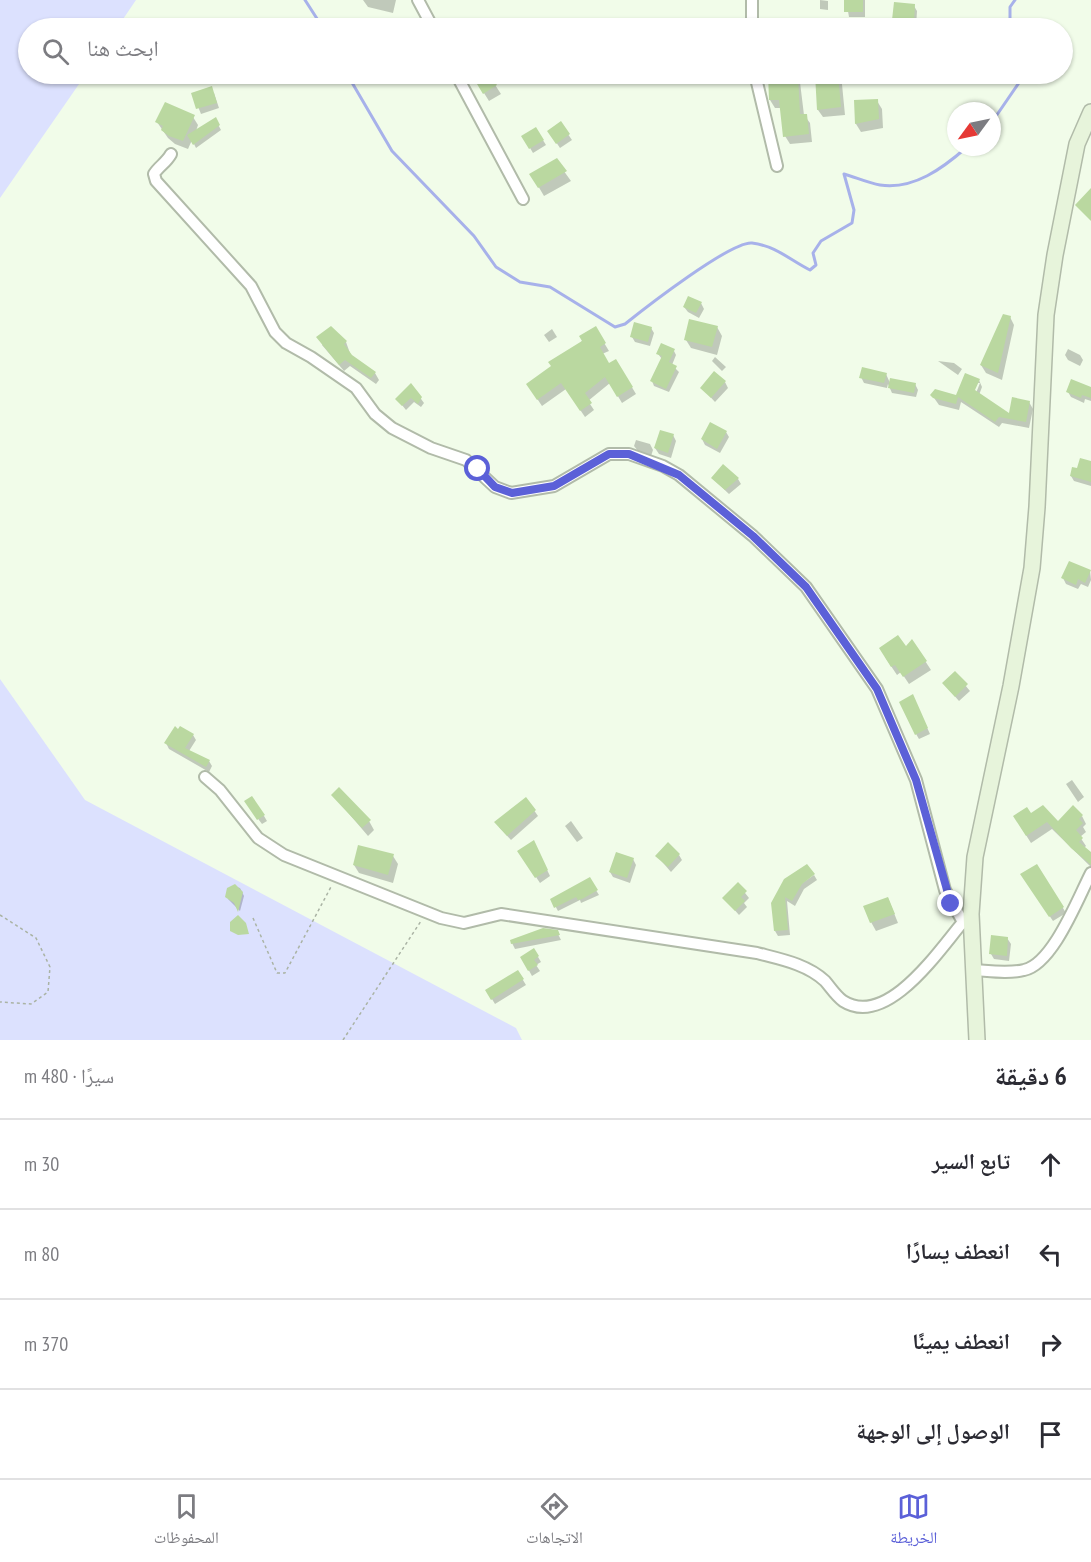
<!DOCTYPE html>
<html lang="ar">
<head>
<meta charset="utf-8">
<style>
  body { margin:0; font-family:"PT Sans Narrow","Noto Naskh Arabic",sans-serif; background:#f7f7f7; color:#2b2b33; direction:rtl }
  .compass { position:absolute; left:947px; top:102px; width:54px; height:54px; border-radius:50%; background:#fff; box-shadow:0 2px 4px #0004; rotate:237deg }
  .stop { position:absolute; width:18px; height:18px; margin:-14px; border:4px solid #5b60d8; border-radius:50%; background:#fff }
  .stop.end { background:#5b60d8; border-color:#fff; box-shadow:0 2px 6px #0008 }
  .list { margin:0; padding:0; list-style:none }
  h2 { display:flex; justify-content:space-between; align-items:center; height:78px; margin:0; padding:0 24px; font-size:26px }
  h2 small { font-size:20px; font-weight:400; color:#7c7c81 }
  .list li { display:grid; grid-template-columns:39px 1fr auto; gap:18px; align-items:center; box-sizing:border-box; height:90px; padding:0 24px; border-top:2px solid #e1e1e2 }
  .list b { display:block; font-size:22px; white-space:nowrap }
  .list em { font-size:20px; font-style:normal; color:#7c7c81 }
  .icon { flex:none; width:33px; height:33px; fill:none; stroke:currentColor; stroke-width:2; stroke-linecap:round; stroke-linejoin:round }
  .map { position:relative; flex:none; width:1091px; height:1040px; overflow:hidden; direction:ltr }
  .search { position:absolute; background:#fff; box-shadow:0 2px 4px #0004; left:18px; right:18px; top:18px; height:66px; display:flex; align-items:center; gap:15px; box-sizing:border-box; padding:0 21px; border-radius:33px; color:#7c7c81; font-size:22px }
  .sheet { height:438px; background:#fff }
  nav { display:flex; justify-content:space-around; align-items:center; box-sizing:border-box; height:84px; border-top:2px solid #e1e1e2; background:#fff; font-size:16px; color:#7c7c81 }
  nav a { display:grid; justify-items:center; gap:3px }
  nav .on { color:#5b60d8 }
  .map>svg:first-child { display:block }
</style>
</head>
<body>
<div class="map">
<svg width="1091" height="1040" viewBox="0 0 1091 1040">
  <rect width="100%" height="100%" fill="#f1fce9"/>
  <path fill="#dce1fe" d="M0 0H136L117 28H28V74H86L0 198Z
    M0 679 85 800 516 1028 522 1040H0Z"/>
  <path fill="#0003" fill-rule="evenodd" d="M363 0H396L393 13 368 7Z
    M820 0 828 1V10L820 9Z
    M846 0H865V17H849Z
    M914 6 917 11 916 27 897 25 894 19Z
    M472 74H488L501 94 489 101Z
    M769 74H799L804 115 810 123 812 142 790 144 785 136 782 108H775L770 100Z
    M817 74H841L845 115 823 117 818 110Z
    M214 93 219 108 201 114 193 94Z
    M877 101 882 109 883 128 861 132 856 124 855 102Z
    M193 117 198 125 196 131 215 119 221 130 196 148 192 140 188 149 175 144 168 138 157 122Z
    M561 124 572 140 560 148 552 136Z
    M536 129 546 145 533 153 523 136Z
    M556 160 571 181 544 196 531 174Z
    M701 303 704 309 699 318 688 312 684 307Z
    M1010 317 1014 325 1002 380 986 373 981 365Z
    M717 327 722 336 717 355 691 348 686 340Z
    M331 328 346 342 351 356 375 373 379 380 376 384 350 366 344 371 322 345Z
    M595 328 609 351 602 354 609 365 616 361 636 394 622 403 610 383 588 401 594 410 585 417 566 389 542 406 532 391Z
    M651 328 654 333 650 346 635 342 632 337Z
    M552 329 557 337 549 342 544 335Z
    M1068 349 1080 355 1083 360 1080 366 1068 360 1065 355Z
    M674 351 676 355 672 365 679 372 669 392 654 386 652 381 662 359 658 354Z
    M715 357 726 367 722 371 712 361Z
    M938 361 954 363 962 369 958 375Z
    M886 374 890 383 915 384 918 390 916 397 892 393 888 384 887 388 864 383 861 377Z
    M979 380 982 387 979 395 1010 415 1029 402 1033 409 1029 428 1002 423 999 427 961 402 959 410 939 405 932 395 957 397ZM977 383H980L974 398 971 397Z
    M725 382 728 388 715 402 702 388Z
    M411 385 424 403 421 407 414 402 406 410 397 399Z
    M1091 388V401L1085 399 1084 403 1071 397 1068 392Z
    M726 432 729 437 720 453 705 445 702 439Z
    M673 435 676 441 671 458 659 454 655 448Z
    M636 440 650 444 653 450 651 456 638 451 634 446Z
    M1091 462V486L1074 481 1071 476Z
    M713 479H738L741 484 729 494Z
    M1090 571 1091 580 1088 587 1081 584 1078 589 1066 584 1063 578Z
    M912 641 931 670 909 684 901 672 897 675 885 657 905 649Z
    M955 673 970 691 959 701 944 684Z
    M915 701 930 734 919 739 916 734Z
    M179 731 193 735 196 740 189 751 209 761 212 766 209 772 169 749 166 743Z
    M1072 780 1084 797 1078 802 1066 784Z
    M333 795 369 821 374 830 368 836Z
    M526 799 538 816 511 840 499 827Z
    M249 807 264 816 267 821 262 824Z
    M1030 815 1058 823 1082 816 1086 824 1083 827 1086 832 1080 837 1086 846 1084 848 1091 854V867L1052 829 1031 843 1019 824Z
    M571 821 583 838 577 842 565 826Z
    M536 847 550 876 540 883 522 856Z
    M679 855 682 860 671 872 657 856Z
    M393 856 398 864 393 883 359 873 354 865Z
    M633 859 636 865 630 883 613 877 610 872Z
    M1037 866 1066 913 1053 921 1025 880Z
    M814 875 817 880 804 889 795 906 787 901 790 935 778 936 775 931 773 903Z
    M589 879 599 895 581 903 580 900 558 911 552 900Z
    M738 884 749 898 744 903 747 907 739 915 724 898Z
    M232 886 240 888 244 896 240 911 228 899Z
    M888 898 898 923 876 931 871 922Z
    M557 932 561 940 515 949 511 941Z
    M1007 938 1011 944 1009 961 994 959 991 954Z
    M534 950 541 962 536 965 540 971 532 976 522 958Z
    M518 972 526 985 495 1004 487 991Z"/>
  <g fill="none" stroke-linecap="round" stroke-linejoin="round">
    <path stroke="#a7b1ea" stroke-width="3" d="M305 0 323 28
      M1015 0 1010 7V20L1018 28
      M347 74 392 151 474 236 496 267 520 282 550 287 615 327 625 324C645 308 731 241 752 243 776 246 790 260 810 270L816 265 813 253 821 241 852 223 854 210 844 174C855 177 868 183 880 185 914 190 943 168 967 147
      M992 122 1025 74"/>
  </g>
  <path fill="#bad8a0" d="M844 0H863V12H844Z
    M894 2 915 4 914 22 892 20Z
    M471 74H490L497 85 483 94Z
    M768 74H798L800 114H807L809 134 783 137 779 100H769Z
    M815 74H838L841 107 817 110Z
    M212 86 217 103 196 109 191 93Z
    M878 99 879 119 855 124 854 100Z
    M165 102 195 115 183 141 169 136 161 130 163 126 155 122Z
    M216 117 220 125 193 145 187 135Z
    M561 121 570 134 556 144 547 131Z
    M536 127 544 140 529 149 521 136Z
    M557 158 567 171 538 188 529 174Z
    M1091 188V221L1075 205Z
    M688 296 702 302 696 313 683 307Z
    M1003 314 1011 316 998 373 980 365Z
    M689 319 718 326 712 347 684 340Z
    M634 322 652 327 648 342 630 337Z
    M331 326 347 341 344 344 352 355 376 372 371 378 345 360 339 365 316 337Z
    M596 326 606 343 600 347 609 363 616 359 633 387 617 397 605 377 585 393 592 403 580 411 561 383 537 400 526 384 551 366 548 362 582 341 579 336Z
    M661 343 675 349 669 362 677 366 666 389 650 381 662 356 656 354Z
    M862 367 887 373 884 383 859 378Z
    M714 371 726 381 711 398 700 388Z
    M965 373 980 379 975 390 1009 413 1012 397 1030 401 1026 422 999 417 995 422 958 397 956 404 933 398 930 395 935 389 956 395Z
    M890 378 916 383 914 393 888 388Z
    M1071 379 1091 387V398L1082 395 1081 398 1066 392Z
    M411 383 422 397 418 404 411 398 402 406 395 399Z
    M710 422 727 431 717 449 701 439Z
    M660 430 674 434 668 453 654 448Z
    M1080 458 1091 461V482L1070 476 1072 467 1077 468Z
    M723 464 739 478 725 490 711 478Z
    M1069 561 1091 570 1085 583 1078 579 1076 585 1061 578Z
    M898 635 906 646 912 639 927 661 903 677 895 665 891 667 879 648Z
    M955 671 968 684 955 697 942 683Z
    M913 694 928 728 915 735 899 702Z
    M175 726 178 729 180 726 194 734 185 748 210 760 206 767 164 743Z
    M339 787 371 820 362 828 331 795Z
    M252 796 265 815 257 820 244 801Z
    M526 797 536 810 507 836 494 822Z
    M1043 805 1058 821 1073 805 1083 815 1079 819 1083 823 1076 830 1083 838 1079 842 1091 852V865L1071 848 1047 822 1026 836 1013 816 1027 807 1031 813Z
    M534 840 548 870 535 878 517 851Z
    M668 842 680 854 668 867 655 856Z
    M358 845 394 854 388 875 353 865Z
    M616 852 634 858 627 878 609 872Z
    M807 864 815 874 802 884 792 901 785 897 788 930 774 931 771 903 784 879Z
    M1037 864 1064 907 1049 917 1020 874Z
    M590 877 598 890 582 899 578 900 576 897 554 908 550 899Z
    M738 882 747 891 741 897 745 901 735 911 722 898Z
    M235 884 243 892 238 912 234 903 225 897 227 888Z
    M888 897 895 914 870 923 863 906Z
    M238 915 246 923 249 934 238 935 230 931V922Z
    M543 928 558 930 560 935 511 944 510 940Z
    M991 935 1008 937 1007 956 989 954Z
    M534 948 539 956 534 960 538 965 528 971 520 957Z
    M518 970 524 979 491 1000 485 990Z"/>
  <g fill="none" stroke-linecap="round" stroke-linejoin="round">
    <g stroke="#b1bba9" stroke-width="14">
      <path id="street" d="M418 0 433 28
        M752 28V0
        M456 74 523 199
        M755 74 777 166
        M171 154C166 163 159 166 154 174L156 181 251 286 275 332 286 343 311 357 356 388 375 414 392 428 431 448 466 460 495 487 511 493 554 486 609 454H629L663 466 679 475 753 536 806 587 877 689 916 780 945 890 963 922H971
        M205 777 220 790 258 838 284 855 441 918 464 923 501 914 757 953C780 959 807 964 825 981 831 988 836 996 843 1001 887 1029 939 950 963 922
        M973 970C990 971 1008 974 1024 970 1053 964 1078 898 1091 873"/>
    </g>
    <g stroke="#b1bba9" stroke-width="18">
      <path id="secondary" d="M977 1040 971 914 975 857 1011 686 1032 568 1037 507 1046 315 1055 255 1077 144 1091 112"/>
    </g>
    <path stroke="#aab3a4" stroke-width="1.5" stroke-dasharray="3 3" stroke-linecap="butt" d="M0 915 36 938 50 967 48 992 31 1004 0 1002
      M253 918 277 973H285L332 885
      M343 1040 421 921"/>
    <use href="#street" stroke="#fff" stroke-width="10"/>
    <use href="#secondary" stroke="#e7f4db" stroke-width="15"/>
  </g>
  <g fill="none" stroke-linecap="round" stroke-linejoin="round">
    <path stroke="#5b60d8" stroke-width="8" d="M478 469 495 487 512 493 554 486 609 454H629L679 475 753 536 806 587 877 689 916 780 951 904"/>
  </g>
</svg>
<svg class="compass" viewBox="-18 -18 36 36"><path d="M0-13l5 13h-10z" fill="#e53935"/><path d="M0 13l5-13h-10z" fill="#7c7c81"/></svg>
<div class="stop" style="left:478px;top:469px"></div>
<div class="stop end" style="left:951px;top:904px"></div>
<div class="search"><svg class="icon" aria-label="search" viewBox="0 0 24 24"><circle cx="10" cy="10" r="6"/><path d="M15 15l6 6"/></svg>ابحث هنا</div>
</div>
<section class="sheet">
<h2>6 دقيقة<small>سيرًا · 480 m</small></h2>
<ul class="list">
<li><svg class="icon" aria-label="ahead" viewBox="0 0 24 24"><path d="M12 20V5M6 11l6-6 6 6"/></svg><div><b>تابع السير</b></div><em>30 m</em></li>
<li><svg class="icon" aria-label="left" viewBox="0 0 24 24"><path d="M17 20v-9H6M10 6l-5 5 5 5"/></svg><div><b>انعطف يسارًا</b></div><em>80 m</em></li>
<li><svg class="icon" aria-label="right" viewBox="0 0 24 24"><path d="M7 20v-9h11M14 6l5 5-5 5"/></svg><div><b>انعطف يمينًا</b></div><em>370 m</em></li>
<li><svg class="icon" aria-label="arrive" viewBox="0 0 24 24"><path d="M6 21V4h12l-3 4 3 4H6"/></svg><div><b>الوصول إلى الوجهة</b></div></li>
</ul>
</section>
<nav>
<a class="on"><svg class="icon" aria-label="map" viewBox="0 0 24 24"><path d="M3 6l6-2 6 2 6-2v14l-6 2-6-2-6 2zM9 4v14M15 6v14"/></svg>الخريطة</a>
<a><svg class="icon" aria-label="directions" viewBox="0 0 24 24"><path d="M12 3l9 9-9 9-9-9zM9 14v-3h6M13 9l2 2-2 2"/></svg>الاتجاهات</a>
<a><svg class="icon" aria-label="saved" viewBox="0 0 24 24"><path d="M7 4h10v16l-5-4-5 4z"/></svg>المحفوظات</a>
</nav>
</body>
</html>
